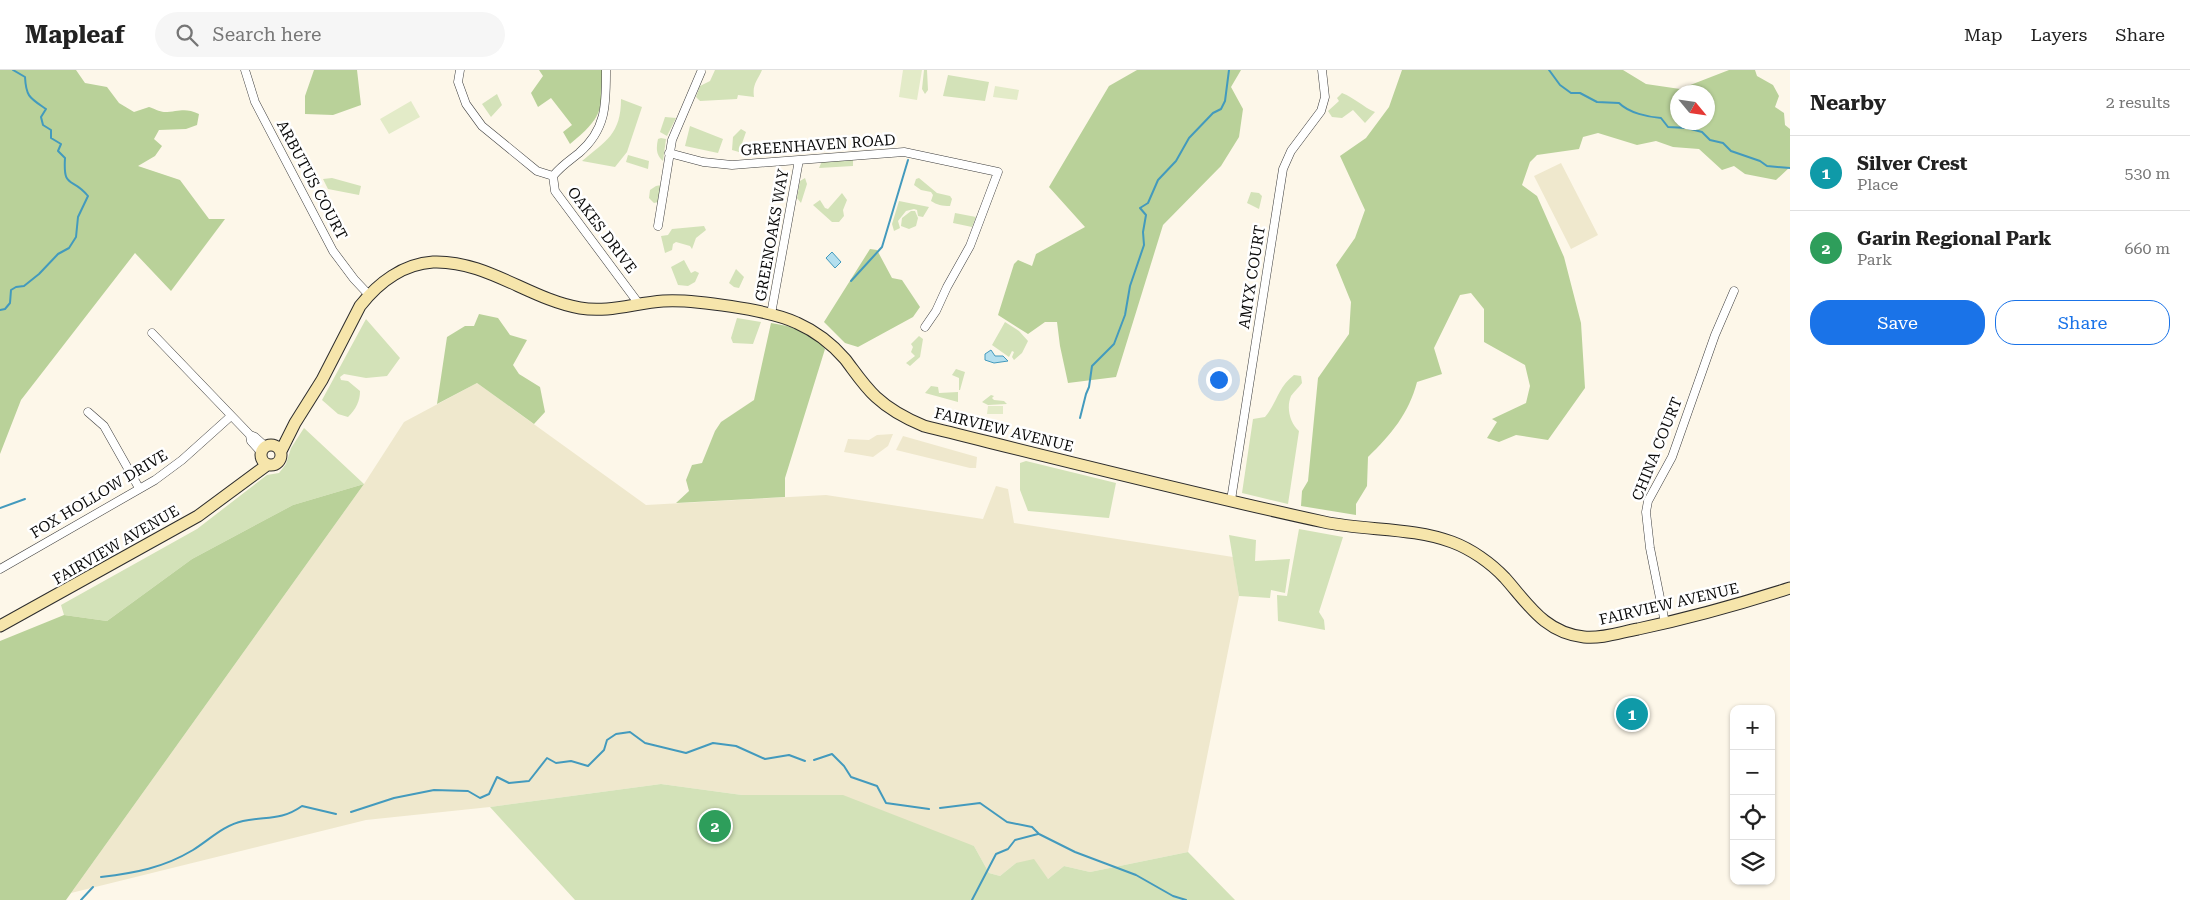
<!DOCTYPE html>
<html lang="en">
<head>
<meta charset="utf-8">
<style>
  body { margin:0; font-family:"Roboto Serif",serif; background:#f6f6f6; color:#222 }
  .controls { position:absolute; right:15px; bottom:15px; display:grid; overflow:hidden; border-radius:10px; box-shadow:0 1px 4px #0004 }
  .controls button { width:45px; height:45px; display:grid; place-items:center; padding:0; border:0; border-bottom:1px solid #e0e0e0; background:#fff; color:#222; font:25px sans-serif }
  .compass { position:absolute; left:1670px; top:15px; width:45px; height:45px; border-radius:50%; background:#fff; box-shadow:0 1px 4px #0004; rotate:119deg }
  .you { position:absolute; left:1218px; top:309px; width:18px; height:18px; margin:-12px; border:4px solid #fff; border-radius:50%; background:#1a73e8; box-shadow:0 0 0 8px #1a73e833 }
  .badge { display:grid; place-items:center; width:32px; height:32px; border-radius:50%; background:#1a73e8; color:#fff; font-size:16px; font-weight:700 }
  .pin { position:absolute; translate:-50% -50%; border:2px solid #fff; box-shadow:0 1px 5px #0006 }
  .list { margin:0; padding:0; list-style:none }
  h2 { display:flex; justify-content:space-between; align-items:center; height:65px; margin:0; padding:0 20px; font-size:21px }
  h2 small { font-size:16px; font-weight:400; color:#767676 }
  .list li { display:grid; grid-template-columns:32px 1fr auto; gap:15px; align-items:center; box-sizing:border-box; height:75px; padding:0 20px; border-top:1px solid #e0e0e0 }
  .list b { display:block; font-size:19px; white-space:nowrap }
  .list p { margin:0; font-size:16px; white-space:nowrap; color:#767676 }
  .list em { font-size:16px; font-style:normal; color:#767676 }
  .actions { display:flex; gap:10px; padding:15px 20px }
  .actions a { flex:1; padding:11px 0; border:1px solid #1a73e8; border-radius:20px; text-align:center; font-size:18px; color:#1a73e8 }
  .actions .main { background:#1a73e8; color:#fff }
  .icon { flex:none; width:28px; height:28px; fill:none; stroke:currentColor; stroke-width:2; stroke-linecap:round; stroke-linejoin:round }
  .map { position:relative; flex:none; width:1790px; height:830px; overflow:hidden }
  header { display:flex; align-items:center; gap:30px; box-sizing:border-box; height:70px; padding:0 25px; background:#fff; border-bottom:1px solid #e0e0e0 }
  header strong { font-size:24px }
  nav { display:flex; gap:28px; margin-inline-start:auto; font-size:18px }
  .search { width:350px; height:45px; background:#f6f6f6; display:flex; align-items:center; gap:12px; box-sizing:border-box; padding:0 18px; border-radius:28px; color:#767676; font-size:19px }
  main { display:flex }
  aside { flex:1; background:#fff }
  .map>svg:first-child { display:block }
</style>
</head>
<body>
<header>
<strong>Mapleaf</strong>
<div class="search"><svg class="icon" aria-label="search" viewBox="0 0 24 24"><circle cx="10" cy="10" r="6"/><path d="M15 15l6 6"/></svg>Search here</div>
<nav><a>Map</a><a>Layers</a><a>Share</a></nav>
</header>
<main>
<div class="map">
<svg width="1790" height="830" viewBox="0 0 1790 830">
  <rect width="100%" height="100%" fill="#fdf7e9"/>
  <path fill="#efe8cd" d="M1561 93 1598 165 1571 179 1534 106Z
    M477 313 646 435 826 425 983 449 996 416 1008 419 1014 453 1233 487 1239 526 1188 782 1090 802 1064 796 1048 809 1016 793 1000 806 989 803 974 776 742 725 661 714 490 737 366 750 71 823 364 414 404 352Z
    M893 364 888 376 873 387 844 382 848 369 869 370 877 365Z
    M903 366 977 387 976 398H970L896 380Z"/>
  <path fill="#d3e2b8" d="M715 0H762C758 10 752 14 754 27L738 25 737 29 700 31 696 27 700 16 710 11Z
    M924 0H927L928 20 925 24 922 19Z
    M948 5 989 12 985 31 943 26Z
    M1342 23C1355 28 1363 37 1375 42L1365 53 1353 40 1342 48 1332 47 1328 41 1339 31 1337 28Z
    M497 24 502 35 491 47 482 34Z
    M621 29 642 37 627 82 615 97 582 91C606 71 621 64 621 29Z
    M665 47 676 48 667 66 660 62Z
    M690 56 723 69 718 83 685 76Z
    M741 59 746 62 739 82 732 80 733 67Z
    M661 68 666 69 663 91C656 85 656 78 658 69Z
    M628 85 649 91 648 99 626 92Z
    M853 89V96L819 98 822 91Z
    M332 108 361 116 359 125 328 119 323 109Z
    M805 108 807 114 801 133 797 128 800 111Z
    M919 108 937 123 950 126 952 129 950 136C942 136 937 135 931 131L933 125 931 122 921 120 914 115 916 109Z
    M661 115 658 132 654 133 649 128 650 120 656 116Z
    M1251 122 1259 123 1262 126 1259 139 1247 133Z
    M842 123 847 130 843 140 844 146 839 152H832L813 135 820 130 825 138 828 139Z
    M899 131 929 137 923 147 918 146 917 140 914 139 906 141 898 151 900 158 894 161 892 154Z
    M911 141H915L918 148 916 156 909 159 901 156 902 148Z
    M955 143 976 147 972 157 953 153Z
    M704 156 706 160 696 168 692 179 690 176 676 172 673 174 672 180 665 183 661 166 668 165 672 159Z
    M684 190 691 203 695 201 699 203 695 212 688 216 678 215 671 197Z
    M736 199 744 207 739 218 734 217 729 213Z
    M737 248 761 252 753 274 733 273 731 268Z
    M366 249 400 288 387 306 366 308 344 304 340 307 341 310 348 311 360 321C360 331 356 339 348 347L338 344 322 330Z
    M1005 252 1019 261 1028 271 1022 283 1014 290 1012 287 1014 282 1012 281 1009 287 992 275Z
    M919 266 923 269 920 287 910 296 906 293 915 286 911 282 913 277 911 274Z
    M956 299 965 302 960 320H959V308L952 305Z
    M1294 305 1301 306 1302 313C1299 317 1294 322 1291 326 1286 338 1290 353 1299 361L1288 434 1242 423 1253 349 1265 347C1277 333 1278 317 1294 305Z
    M931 316 938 317 939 323 958 322V332L925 323Z
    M991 325 994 326 992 328 994 330 1004 331 1007 334 988 335 982 332Z
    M304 358 364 414 293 435 192 489 107 551 64 545 61 535 197 459 267 405 279 403 286 394 291 378Z
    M1026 391 1116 413 1109 448 1028 441 1020 420V393Z
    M1299 459 1343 467 1319 542 1324 550 1325 560 1278 551 1277 525 1287 526Z
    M1229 465 1256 470 1255 491 1290 489 1285 523 1271 520 1270 528 1239 526Z
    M661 714 742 725H843L974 776 989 803 1000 806 1016 793 1034 789 1048 809 1064 796 1090 802 1188 782 1235 830H575L490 737Z"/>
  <path fill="#b9d199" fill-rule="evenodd" d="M0 0H76L85 13 107 17 119 33 134 42 149 37C153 38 160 42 164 42 179 42 184 37 199 44L197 55 186 59 159 60 154 69 162 76 155 86 138 96 180 110 209 149H225L171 221 135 183 21 330 0 384Z
    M314 0H357L361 35 333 45 305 44V26Z
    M539 0H603C603 40 602 48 570 74L563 62 572 55 551 28 538 37 531 23 543 6Z
    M1137 0H1241L1231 17 1243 39 1239 67 1221 96 1163 155 1116 307 1068 313 1060 276 1057 252H1045L1028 264 998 245 1014 194 1018 190 1032 196 1036 184 1085 157 1049 117 1109 16Z
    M1402 0H1623L1646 14 1680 19 1729 0H1755L1757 6 1773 15 1779 26 1775 37 1784 43 1785 55 1790 59V97L1776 110 1745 104 1734 96 1722 100 1699 79 1673 77 1656 71 1637 75 1598 63 1583 67 1579 79 1537 85 1530 92 1522 115 1537 126 1564 187 1581 253 1585 318 1548 370 1516 365 1499 372 1487 368 1497 352 1492 349 1526 333 1530 316 1525 295 1484 272V239L1471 223 1460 225 1434 278 1442 304 1417 312C1409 343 1391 365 1368 387L1367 416 1356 434V445L1301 436 1302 421 1308 411 1318 308 1349 264 1351 232 1336 195 1355 168 1365 140 1340 86 1366 68 1389 37ZM1678 22H1708V52H1678Z
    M870 179 877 180 892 208 902 210 920 237 913 247 858 277 845 273 824 252Z
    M479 244 498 248 510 265 527 270 513 295 519 304 540 317 545 342 534 354 477 313 437 334 447 267 465 256H474Z
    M771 253C794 257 809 260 825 279L785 408V427L676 433 689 421 686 410 692 395 702 393 715 361 721 352 754 330Z
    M364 414 66 830H0V571L64 545 107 551 192 489 293 435Z"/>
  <path fill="#e3ebc8" d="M903 0H922L917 30 899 27Z
    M995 16 1019 20 1017 30 993 27Z
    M411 31 420 47 389 64 380 49Z
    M988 336H1003V344H987Z"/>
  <path fill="#b4dfee" stroke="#439abd" d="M832 182 841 192 835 198 826 188Z
    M991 280 995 286H1003L1008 291 994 293 985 290V284Z"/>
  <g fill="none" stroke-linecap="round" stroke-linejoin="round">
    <path stroke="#439abd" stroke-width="2" d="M1549 0 1560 15 1571 23H1580L1597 32 1619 33C1629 43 1648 47 1661 48L1668 57 1687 58 1702 62 1710 70 1723 73 1731 81 1760 91 1767 96 1790 98
      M851 211 882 177 908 90
      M0 240 5 239 10 233 11 220 16 217 24 216 39 204 58 184 69 178 76 167 78 147 88 126C72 106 63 120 65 88L58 81 61 74 51 68V60L43 55 41 47 46 39C30 28 26 27 25 7L13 0
      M1080 348 1086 324 1089 317 1092 296 1114 274 1125 245 1130 216 1144 175 1143 162 1146 145 1140 138 1148 133 1158 110 1176 91 1189 68 1213 43 1221 39 1225 31 1229 0
      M0 438 25 429
      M814 690 832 684 844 696 851 707 877 716 886 733 929 739
      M940 738 980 733 1007 752 1032 757 1039 764 1075 782 1136 805 1173 826 1186 830
      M351 742 394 728 434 720 468 721 480 728 489 724 497 707 509 713 529 711 547 688 556 693 571 691 588 696 604 680 607 670 616 664 630 662 645 673 686 683 713 673 736 676 765 689 789 685 805 691
      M101 807C135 803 163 798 193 780 209 770 224 755 243 751 266 746 281 751 302 736L336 744
      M81 830 93 817
      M972 830 996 784 1008 779 1015 770 1038 764"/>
    <g stroke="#3d3d3d" stroke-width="9">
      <path id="street" d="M245 0 255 32 333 181 354 209 369 225
        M460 0 458 12 466 34 482 56 537 101 553 106
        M606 0C606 33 607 59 579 83 569 91 561 96 553 106L555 121 639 234
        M669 83 703 92 732 95 904 82 998 102 970 176 947 217 936 241 925 257
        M658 156 672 70 701 2
        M771 244 799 90
        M152 263 250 365 255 367 265 376
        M88 342 104 356 139 418
        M250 365 251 371 261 382
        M1231 430 1283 99 1291 81 1321 41 1325 27 1322 0
        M0 499 155 410 182 390 231 346
        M1665 553 1650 478 1646 442 1648 431 1672 387 1715 265 1734 221"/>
    </g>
    <g stroke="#2c2c2c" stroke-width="13">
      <path id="secondary" d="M261 385a10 10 0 1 1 20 0a10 10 0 1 1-20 0Z
        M281 381 295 353 322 310 360 236C378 213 403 194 433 192 486 190 529 229 580 238 608 243 635 233 663 231 692 229 771 240 797 253 815 261 832 274 845 289 855 302 864 316 876 327 890 340 907 349 924 356 1057 389 1190 423 1324 452 1366 461 1412 457 1452 472 1471 479 1491 493 1505 508 1528 534 1545 563 1584 567 1602 569 1621 562 1638 559 1690 548 1740 534 1790 518
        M0 556 198 446 267 395"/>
    </g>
    <use href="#street" stroke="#fff" stroke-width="8"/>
    <use href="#secondary" stroke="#f6e5ab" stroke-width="11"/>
  </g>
  <g text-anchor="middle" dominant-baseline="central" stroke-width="5" stroke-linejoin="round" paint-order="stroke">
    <g font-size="15" fill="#0a0a0a" stroke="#fff">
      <text transform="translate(818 75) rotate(-4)">GREENHAVEN ROAD</text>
      <text transform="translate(312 110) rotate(62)">ARBUTUS COURT</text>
      <text transform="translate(602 160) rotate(53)">OAKES DRIVE</text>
      <text transform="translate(772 165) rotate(-80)">GREENOAKS WAY</text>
      <text transform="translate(1252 207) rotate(-81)">AMYX COURT</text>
      <text transform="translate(1004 360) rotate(14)">FAIRVIEW AVENUE</text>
      <text transform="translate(1657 379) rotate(-68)">CHINA COURT</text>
      <text transform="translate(99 424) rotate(-31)">FOX HOLLOW DRIVE</text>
      <text transform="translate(116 475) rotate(-30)">FAIRVIEW AVENUE</text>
      <text transform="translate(1669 534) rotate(-13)">FAIRVIEW AVENUE</text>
    </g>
  </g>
</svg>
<div class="controls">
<button>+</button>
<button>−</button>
<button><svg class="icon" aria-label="locate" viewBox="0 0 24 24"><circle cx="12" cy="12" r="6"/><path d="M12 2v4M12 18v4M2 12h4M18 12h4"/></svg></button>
<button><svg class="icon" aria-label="layers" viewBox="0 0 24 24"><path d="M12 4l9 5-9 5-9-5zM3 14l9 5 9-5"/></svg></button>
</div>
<svg class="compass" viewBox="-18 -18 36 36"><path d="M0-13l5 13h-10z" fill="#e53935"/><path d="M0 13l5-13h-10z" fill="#767676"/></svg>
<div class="you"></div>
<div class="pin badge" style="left:1632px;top:644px;background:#0f9aa8">1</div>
<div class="pin badge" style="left:715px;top:756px;background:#2e9e5b">2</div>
</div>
<aside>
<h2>Nearby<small>2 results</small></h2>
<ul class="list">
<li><span class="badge" style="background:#0f9aa8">1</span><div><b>Silver Crest</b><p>Place</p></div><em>530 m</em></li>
<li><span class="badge" style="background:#2e9e5b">2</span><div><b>Garin Regional Park</b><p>Park</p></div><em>660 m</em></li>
</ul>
<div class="actions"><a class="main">Save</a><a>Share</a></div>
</aside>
</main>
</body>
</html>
